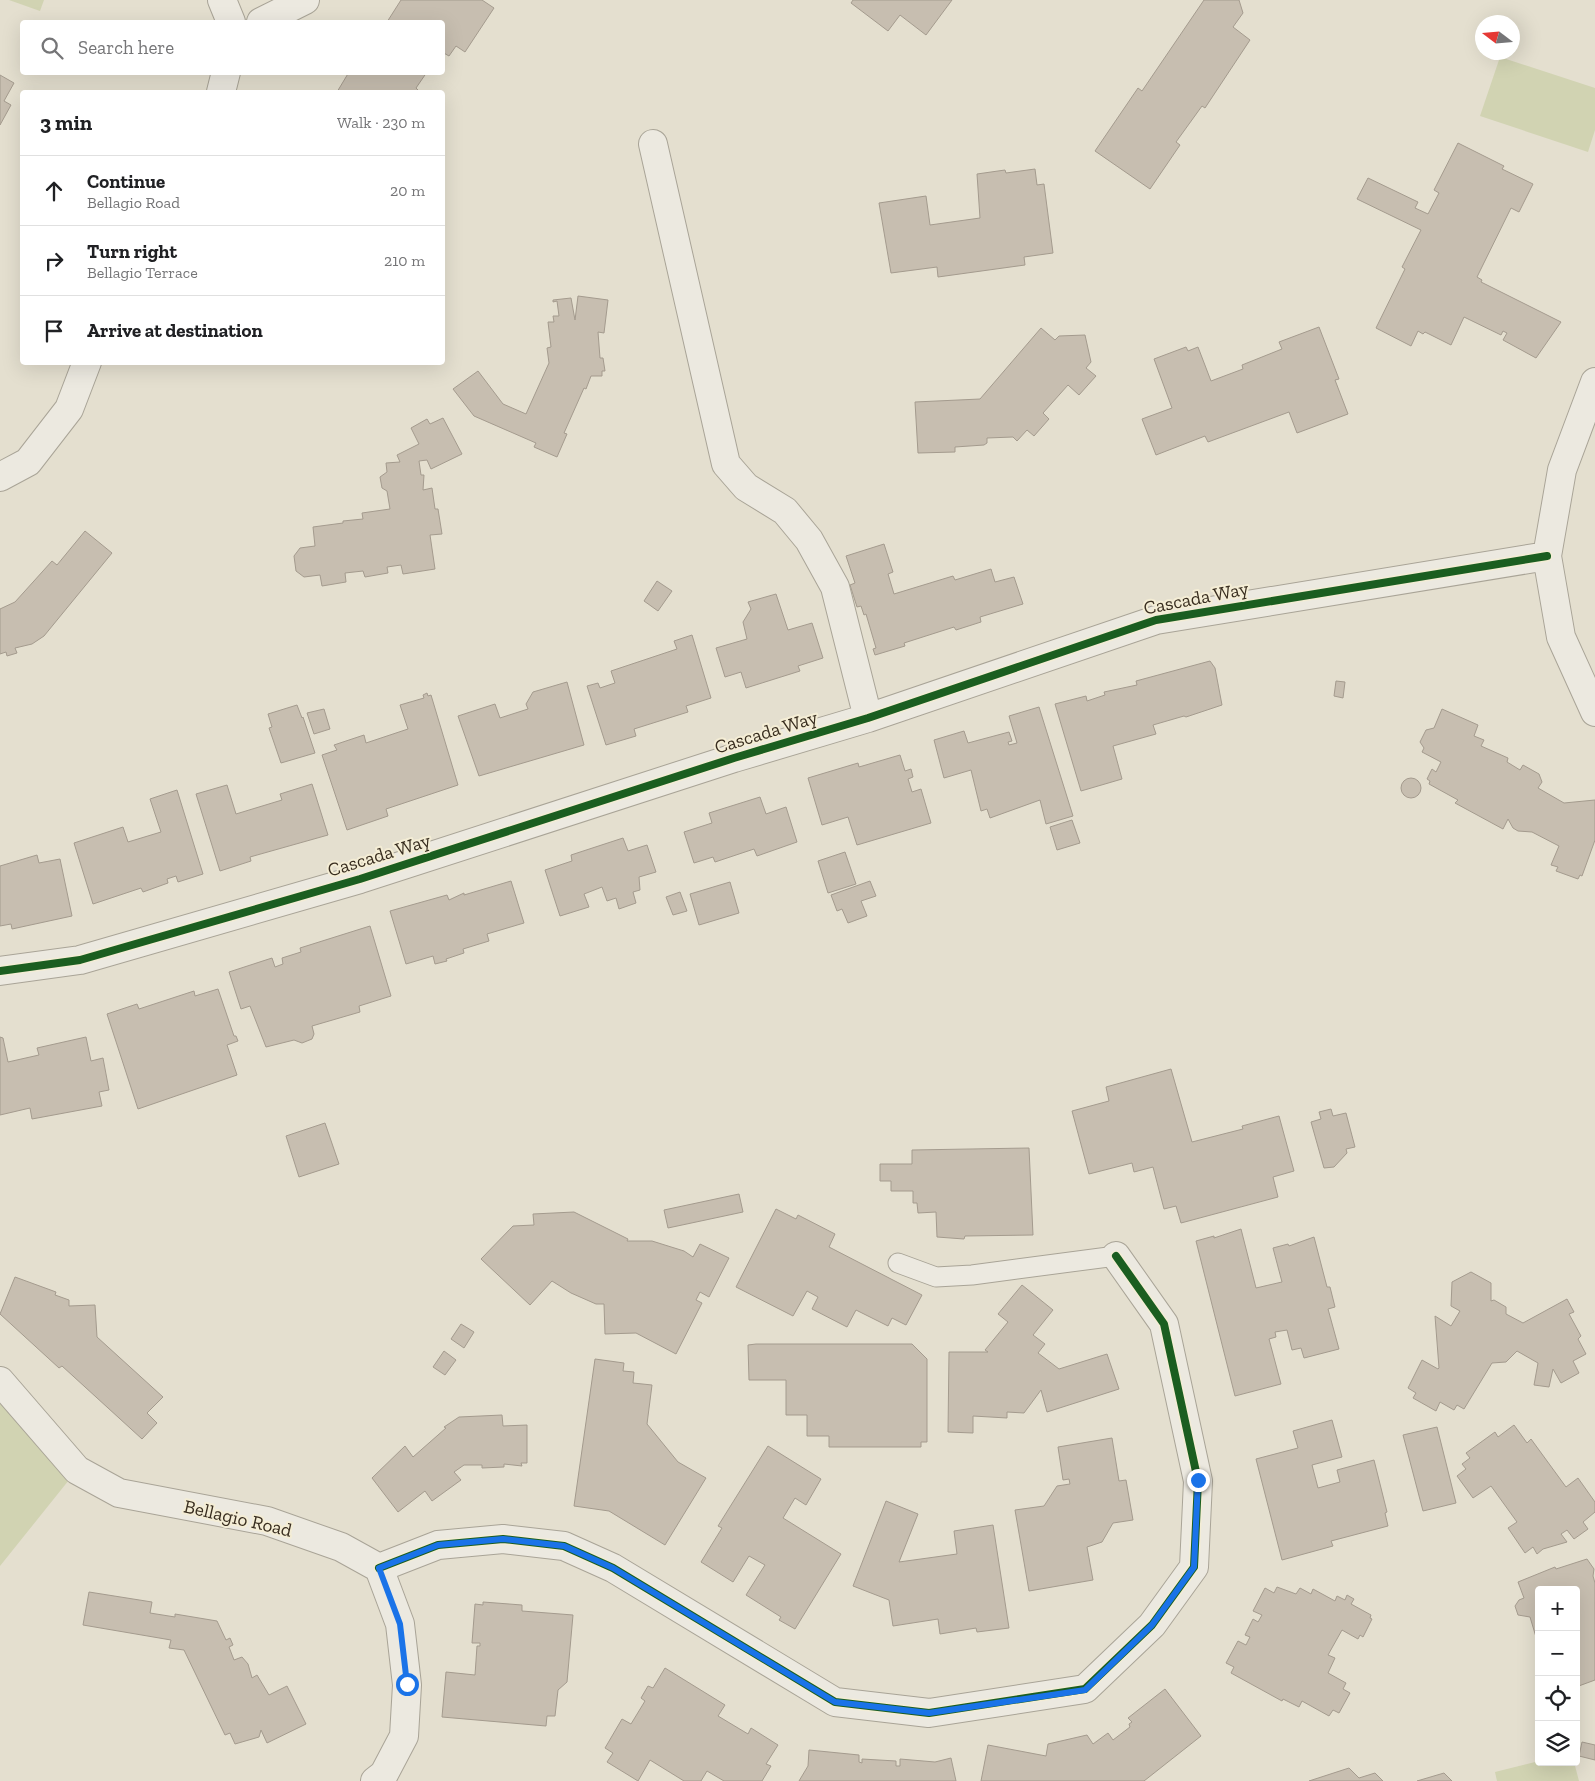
<!DOCTYPE html>
<html lang="en">
<head>
<meta charset="utf-8">
<style>
  body { margin:0; font-family:"Zilla Slab",serif; background:#f6f6f6; color:#202124 }
  .controls { position:absolute; right:15px; bottom:15px; display:grid; overflow:hidden; border-radius:5px; box-shadow:0 5px 20px #0002 }
  .controls button { width:45px; height:45px; display:grid; place-items:center; padding:0; border:0; border-bottom:1px solid #e0e0e0; background:#fff; color:#202124; font:25px sans-serif }
  .compass { position:absolute; left:1475px; top:15px; width:45px; height:45px; border-radius:50%; background:#fff; box-shadow:0 5px 20px #0002; rotate:286deg }
  .stop { position:absolute; width:15px; height:15px; margin:-11px; border:4px solid #1a73e8; border-radius:50%; background:#fff }
  .stop.end { background:#1a73e8; border-color:#fff; box-shadow:0 1px 5px #0008 }
  .list { margin:0; padding:0; list-style:none }
  h2 { display:flex; justify-content:space-between; align-items:center; height:65px; margin:0; padding:0 20px; font-size:21px }
  h2 small { font-size:16px; font-weight:400; color:#757577 }
  .list li { display:grid; grid-template-columns:32px 1fr auto; gap:15px; align-items:center; box-sizing:border-box; height:70px; padding:0 20px; border-top:1px solid #e0e0e0 }
  .list b { display:block; font-size:19px; white-space:nowrap }
  .list p { margin:0; font-size:16px; white-space:nowrap; color:#757577 }
  .list em { font-size:16px; font-style:normal; color:#757577 }
  .icon { flex:none; width:28px; height:28px; fill:none; stroke:currentColor; stroke-width:2; stroke-linecap:round; stroke-linejoin:round }
  .map { position:relative; flex:none; width:1595px; height:1781px; overflow:hidden }
  .search { position:absolute; background:#fff; box-shadow:0 5px 20px #0002; left:20px; top:20px; width:425px; height:55px; display:flex; align-items:center; gap:12px; box-sizing:border-box; padding:0 18px; border-radius:5px; color:#757577; font-size:19px }
  .panel { position:absolute; background:#fff; box-shadow:0 5px 20px #0002; left:20px; top:90px; width:425px; height:275px; border-radius:5px }
  .map>svg:first-child { display:block }
</style>
</head>
<body>
<div class="map">
<svg width="1595" height="1781" viewBox="0 0 1595 1781">
  <rect width="100%" height="100%" fill="#e4dfcf"/>
  <path fill="#d1d3b2" d="M9 0H44L40 11Z
    M1500 57 1595 88V130L1588 152 1480 116Z
    M0 1381 77 1470 0 1566Z
    M1539 1761 1574 1762 1579 1781H1497L1495 1772Z"/>
  <path fill="#c7beb0" stroke="#a49b8e" d="M401 0H482L494 8 465 52 456 46 449 56 442 52V22H387Z
    M853 0H952L926 35 900 15 888 31 851 3Z
    M1204 0H1239L1243 13 1233 27 1250 40 1205 108 1202 106 1176 142 1180 145 1150 189 1095 151 1138 88 1142 91Z
    M349 72H427L416 88 420 92H337Z
    M0 75 14 83 4 101 11 105 0 125Z
    M1458 143 1504 166 1502 169 1533 184 1519 212 1511 208 1477 277 1482 280 1481 282 1561 322 1536 358 1503 340 1507 333 1503 331 1501 335 1464 317 1451 345 1425 332 1423 334 1418 331 1411 346 1376 328 1405 269 1402 267 1421 230 1357 199 1368 178 1418 202 1415 208 1428 214 1439 193 1434 190Z
    M1035 169 1037 185 1044 184 1053 253 1024 257 1025 265 938 277 937 267 891 273 879 203 926 196 930 225 980 218 977 174 1005 170 1006 173Z
    M578 296 608 300 604 333 598 332 600 358H603L605 371H602V376H591L586 389 584 388 564 433 567 434 557 457 534 447 536 443 474 416 453 389 478 371 503 404 526 414 549 363 547 348 551 347 548 322H554L553 316H559L557 301 553 302V300L571 298 575 320Z
    M1319 327 1339 379 1335 380 1348 414 1297 433 1289 412 1208 442 1205 436 1156 455 1142 419 1172 408 1154 359 1186 347 1188 351 1198 347 1211 381 1243 369 1242 365 1282 349 1279 342Z
    M1041 328 1055 340 1059 336 1085 335 1091 362 1086 368 1096 376 1079 395 1068 385 1043 413 1049 419 1034 436 1027 430 1017 441 1013 437 987 438V443L984 445 955 447V452L918 453 915 402 980 399Z
    M443 418 462 454 431 469 427 460 419 461 421 475H424L423 490 432 488 435 509H438L442 534 430 535 435 569 403 574 401 565 387 567 388 573 365 577 363 571 345 573 346 582 322 586 320 575 304 577 296 571 294 556 300 548 315 546 313 527 343 523V521L363 519 362 513 390 509 387 491 382 488 380 477 387 472 386 463 400 462 397 455 419 444 411 428 427 419 430 424Z
    M85 531 112 553 44 636 32 644 15 648 17 653 7 656 6 652 0 654V609L15 602 52 561 57 565Z
    M884 544 893 572 888 574 894 594 953 576 955 580 991 569 995 582 1014 577 1023 604 980 617 981 622 956 630 954 627 904 643 905 646 875 655 873 649 876 648 866 614 864 615 861 606 857 607 850 585 855 583 846 556Z
    M657 581 672 591 658 611 644 601Z
    M776 594 788 630 812 623 823 658 798 666 800 671 746 688 741 672 725 677 716 648 747 639 743 622 751 609 748 602Z
    M692 635 711 698 686 706 688 712 634 729 636 736 606 745 587 686 598 683 600 688 615 683 611 671 677 649 674 641Z
    M1210 661 1215 668 1222 705 1186 717 1184 716 1153 725 1156 734 1113 746 1122 779 1081 791 1055 704 1086 696 1087 701 1105 695 1104 692 1137 685 1136 681Z
    M1336 681 1345 682 1343 698 1334 696Z
    M567 682 584 745 479 776 458 716 495 704 500 718 528 709 526 704 533 692Z
    M427 693 428 696 431 695 458 785 386 809 388 816 347 830 322 755 337 750 334 745 364 735 366 743 408 729 400 705 424 698 423 695Z
    M297 705 302 718 303 717 315 753 281 763 269 728 272 727 268 714Z
    M1039 707 1073 816 1046 824 1040 800 990 818 987 809 981 811 971 770 944 778 934 740 964 731 968 743 1009 732 1012 741 1008 742 1009 745 1017 743 1009 716Z
    M324 709 330 729 314 734 307 713Z
    M1442 709 1478 725 1474 736 1484 740 1481 746 1508 758 1507 762 1520 770 1523 765 1539 774 1542 782 1538 788 1564 803 1595 800V840L1582 876 1580 875 1578 879 1556 871 1558 867 1551 865 1559 846 1532 832 1518 831 1513 828 1508 819 1503 829 1455 803 1458 800 1429 784 1430 781 1427 779 1432 769 1436 772 1441 762 1422 752 1424 748 1420 742 1426 730 1434 728Z
    M900 755 905 771 911 769 913 777 908 779 912 792 921 789 931 823 857 845 848 817 822 825 808 778 858 763 859 767Z
    M1401 788a10 10 0 1 1 20 0a10 10 0 1 1-20 0Z
    M312 784 328 835 250 857 251 861 220 871 196 794 227 785 236 814 282 800 280 794Z
    M177 790 203 874 178 882 176 876 167 879 168 883 143 892 141 888 93 904 74 843 123 827 128 842 161 832 150 799Z
    M760 797 766 814 786 807 797 842 757 856 754 849 715 862 713 857 694 863 684 832 712 823 709 813Z
    M1072 820 1080 843 1057 850 1050 827Z
    M623 838 628 851 647 845 656 872 639 877 640 890 633 892 636 903 619 909 616 898 607 901 602 887 584 894 589 907 560 916 545 870 572 861 571 855Z
    M845 852 856 884 828 893 818 861Z
    M37 855 39 863 60 859 72 916 12 929 11 924 0 926V866Z
    M511 881 524 923 487 934 489 941 463 949 464 953 446 959 447 961 435 964 433 956 406 964 390 911 447 895 449 900 464 893V895Z
    M870 881 876 896 861 901 867 916 848 923 842 909 837 911 831 895Z
    M730 882 739 913 699 925 690 894Z
    M680 892 687 911 673 915 666 897Z
    M370 926 391 996 359 1006 360 1012 312 1026 314 1034 312 1039 302 1043 294 1040 266 1047 250 1006 241 1009 229 972 272 958 275 967 283 964 282 958 301 952 300 948Z
    M218 989 234 1036H236L238 1041 227 1045 237 1075 138 1109 107 1014 137 1004 139 1009 194 991 195 996Z
    M0 1037 3 1038 8 1062 39 1055 37 1048 86 1037 91 1061 103 1058 109 1090 99 1092 102 1106 32 1119 30 1108 0 1115Z
    M1171 1069 1192 1142 1243 1129 1242 1126 1279 1116 1294 1171 1273 1177 1278 1197 1181 1223 1176 1206 1164 1209 1153 1167 1134 1172 1132 1163 1089 1174 1072 1111 1109 1101 1106 1087Z
    M1331 1109 1333 1116 1346 1113 1355 1147 1346 1149 1347 1153 1334 1167 1324 1168 1311 1122 1321 1119 1319 1112Z
    M325 1123 339 1164 299 1177 286 1136Z
    M1029 1148 1033 1235 965 1236 964 1239 937 1237 936 1212 918 1213 917 1203H913V1191H891V1181H880V1164H912V1150Z
    M739 1194 743 1212 668 1228 664 1210Z
    M776 1209 796 1219 798 1215 835 1234 829 1247 922 1295 906 1325 892 1318 888 1326 856 1310 847 1327 812 1309 818 1297 807 1291 793 1316 736 1287Z
    M574 1212 628 1239 627 1241H652L684 1251 693 1257 700 1244 729 1258 709 1297 700 1292 696 1300 702 1303 676 1354 636 1333 605 1334 604 1304H596L571 1293 552 1281 530 1305 481 1259 513 1226 534 1225 533 1214Z
    M1241 1229 1256 1288 1282 1282 1273 1248 1288 1244 1289 1246 1314 1237 1327 1287H1330L1335 1307 1328 1309 1339 1349 1304 1358 1301 1348 1292 1350 1287 1330 1275 1332 1276 1337 1269 1339 1281 1384 1235 1396 1196 1241 1214 1236V1238Z
    M1471 1272 1491 1283V1301L1494 1300 1506 1307V1314L1523 1323 1567 1299 1574 1312 1569 1314 1581 1336 1578 1339 1586 1354 1573 1361 1579 1373 1561 1383 1553 1369 1549 1387 1534 1385 1538 1363 1517 1351 1506 1362 1492 1363 1464 1409 1457 1405 1454 1410 1440 1402 1436 1411 1413 1398 1416 1393 1408 1388 1422 1360 1438 1369 1439 1368 1435 1316 1451 1326 1460 1311 1451 1306 1452 1282Z
    M15 1277 56 1292 55 1295 69 1300V1306L95 1305 97 1337 163 1397 147 1413 157 1423 142 1439 62 1366 59 1368 0 1314Z
    M1022 1285 1053 1310 1033 1335 1045 1344 1038 1353 1059 1369 1107 1354 1119 1389 1047 1412 1041 1390 1024 1413 1007 1412V1418L973 1416V1433L948 1432 949 1352H988L985 1350 1008 1322 998 1314Z
    M461 1324 474 1332 464 1348 451 1339Z
    M756 1344H912L927 1359V1442H921V1447H829V1436H807V1415H786V1380H749L748 1345Z
    M444 1351 456 1360 445 1375 433 1367Z
    M595 1359 624 1363 623 1371 634 1372 633 1383 652 1385 647 1424 678 1462 706 1478 665 1545 609 1511 574 1506Z
    M502 1415 503 1426 527 1425V1463H521L522 1466 504 1464V1467L482 1468V1465H464L454 1472 461 1480 432 1501 425 1491 398 1512 372 1478 405 1446 413 1457 446 1428 444 1427 459 1417Z
    M1332 1420 1342 1457 1312 1465 1318 1488 1340 1482 1337 1470 1374 1460 1387 1512 1385 1513 1388 1526 1331 1541 1333 1546 1282 1560 1256 1459 1298 1448 1293 1431Z
    M1514 1425 1527 1443 1531 1439 1566 1487 1578 1478 1595 1502V1512L1583 1522 1588 1529 1574 1539 1567 1530 1561 1534 1567 1542 1543 1549 1537 1554 1533 1547 1525 1553 1508 1528 1517 1522 1491 1486 1473 1498 1457 1476 1466 1469 1462 1464 1470 1458 1466 1453 1495 1432 1498 1437Z
    M1437 1427 1456 1503 1423 1511 1403 1435Z
    M1112 1438 1119 1481 1126 1480 1133 1520 1113 1523 1102 1542 1087 1547 1093 1580 1029 1591 1015 1510 1044 1506 1057 1486 1070 1484 1069 1479 1063 1480 1058 1447Z
    M768 1446 821 1479 806 1505 795 1498 783 1518 841 1554 795 1629 779 1620 781 1617 746 1595 765 1565 749 1556 733 1582 701 1562 722 1528 718 1526Z
    M886 1501 918 1514 899 1562 957 1554 954 1531 993 1525 1009 1628 977 1632 976 1628 940 1634 938 1619 893 1626 889 1600 853 1586Z
    M1587 1559 1594 1569 1593 1576 1595 1583V1680L1576 1687V1590H1539V1647L1530 1617 1518 1615 1515 1606 1519 1600 1524 1598 1518 1582 1555 1567 1556 1569Z
    M1277 1587 1296 1594 1300 1588 1311 1594 1313 1589 1335 1601 1337 1596 1345 1600 1347 1595 1354 1599 1351 1604 1371 1615 1370 1618 1372 1619 1363 1637 1360 1635 1358 1639 1342 1630 1328 1655 1335 1658 1328 1673 1346 1683 1343 1689 1350 1693 1339 1713 1333 1710 1329 1716 1302 1701 1299 1707 1283 1699 1282 1701 1231 1673 1234 1667 1226 1663 1238 1641 1246 1645 1250 1637 1245 1635 1253 1619 1258 1622 1262 1615 1253 1611 1265 1588 1274 1593Z
    M89 1592 152 1602 150 1613 175 1617V1614L217 1621 226 1640 230 1638 233 1645 229 1647 234 1660 242 1657 248 1664 252 1678 257 1675 269 1695 287 1686 306 1724 267 1743 261 1730 259 1737 235 1744 230 1733 225 1735 184 1650 169 1648 171 1640 83 1625Z
    M483 1602 522 1605V1611L573 1615 567 1682 558 1690 555 1716H547L546 1726 442 1717 446 1672 475 1675 477 1646H480V1643H472L475 1604 483 1605Z
    M665 1668 725 1705 718 1716 748 1734 751 1728 778 1745 766 1764 771 1766 762 1781H724L707 1771 701 1781H684L650 1760 638 1781 607 1762 613 1753 605 1748 622 1719 631 1724 645 1701 641 1698 648 1686 653 1688Z
    M1165 1689 1201 1736 1144 1781H981L988 1745 1046 1756 1048 1744 1087 1735 1093 1744 1108 1733 1113 1740 1130 1727 1129 1724 1132 1722 1128 1718Z
    M1582 1742 1595 1745V1760L1579 1756Z
    M809 1750 859 1755V1762L862 1763V1759L896 1761V1766H900V1759L935 1762 951 1758 956 1781H799L808 1766Z
    M1349 1768 1359 1778 1375 1773 1383 1781H1309Z
    M1444 1773 1452 1781H1417Z"/>
  <g fill="none" stroke-linecap="round" stroke-linejoin="round">
    <g stroke="#a9a497" stroke-width="21">
      <path id="service" d="M898 1263 936 1277 972 1275 1116 1256"/>
    </g>
    <g stroke="#a9a497" stroke-width="30">
      <path id="minor" d="M222 0 231 22
        M261 22 305 0
        M221 92 226 72
        M653 144 726 464 746 487 785 511 809 540 835 587 868 718
        M1595 382 1562 470 1547 556 1561 637 1595 712
        M0 477 28 462 69 409 87 362
        M0 971 80 960 360 879 734 758 868 718 1156 620 1547 556
        M0 1381 77 1470 119 1493 267 1521 341 1547 379 1568 400 1624 407 1685 404 1736 384 1774 375 1781
        M379 1568 438 1545 503 1539 564 1546 613 1568 835 1702 929 1713 1085 1689 1152 1625 1194 1567 1198 1481 1164 1324 1116 1256"/>
    </g>
    <use href="#service" stroke="#ece9e0" stroke-width="19"/>
    <use href="#minor" stroke="#ece9e0" stroke-width="28"/>
    <g stroke="#f4edd5" stroke-width="11">
      <path id="cycleway" d="M0 971 80 960 360 879 734 758 868 718 1156 620 1547 556
        M379 1568 438 1545 503 1539 564 1546 613 1568 835 1702 929 1713 1085 1689 1152 1625 1194 1567 1198 1481 1164 1324 1116 1256"/>
    </g>
    <use href="#cycleway" stroke="#1b5e20" stroke-width="8"/>
  </g>
  <g fill="none" stroke-linecap="round" stroke-linejoin="round">
    <path stroke="#1a73e8" stroke-width="6" d="M407 1684 400 1624 379 1568 438 1545 503 1539 564 1546 613 1568 835 1702 929 1713 1085 1690 1152 1625 1194 1567 1198 1480"/>
  </g>
  <g text-anchor="middle" dominant-baseline="central" stroke-width="4" stroke-linejoin="round" paint-order="stroke">
    <g font-size="19" fill="#382d1f" stroke="#f4edd5">
      <text transform="translate(1196 598) rotate(-11)">Cascada Way</text>
      <text transform="translate(766 732) rotate(-17)">Cascada Way</text>
      <text transform="translate(379 855) rotate(-17)">Cascada Way</text>
      <text transform="translate(238 1518) rotate(13)">Bellagio Road</text>
    </g>
  </g>
</svg>
<div class="controls">
<button>+</button>
<button>−</button>
<button><svg class="icon" aria-label="locate" viewBox="0 0 24 24"><circle cx="12" cy="12" r="6"/><path d="M12 2v4M12 18v4M2 12h4M18 12h4"/></svg></button>
<button><svg class="icon" aria-label="layers" viewBox="0 0 24 24"><path d="M12 4l9 5-9 5-9-5zM3 14l9 5 9-5"/></svg></button>
</div>
<svg class="compass" viewBox="-18 -18 36 36"><path d="M0-13l5 13h-10z" fill="#e53935"/><path d="M0 13l5-13h-10z" fill="#757577"/></svg>
<div class="stop" style="left:407px;top:1684px"></div>
<div class="stop end" style="left:1198px;top:1480px"></div>
<div class="search"><svg class="icon" aria-label="search" viewBox="0 0 24 24"><circle cx="10" cy="10" r="6"/><path d="M15 15l6 6"/></svg>Search here</div>
<section class="panel">
<h2>3 min<small>Walk · 230 m</small></h2>
<ul class="list">
<li><svg class="icon" aria-label="ahead" viewBox="0 0 24 24"><path d="M12 20V5M6 11l6-6 6 6"/></svg><div><b>Continue</b><p>Bellagio Road</p></div><em>20 m</em></li>
<li><svg class="icon" aria-label="right" viewBox="0 0 24 24"><path d="M7 20v-9h11M14 6l5 5-5 5"/></svg><div><b>Turn right</b><p>Bellagio Terrace</p></div><em>210 m</em></li>
<li><svg class="icon" aria-label="arrive" viewBox="0 0 24 24"><path d="M6 21V4h12l-3 4 3 4H6"/></svg><div><b>Arrive at destination</b></div></li>
</ul>
</section>
</div>
</body>
</html>
